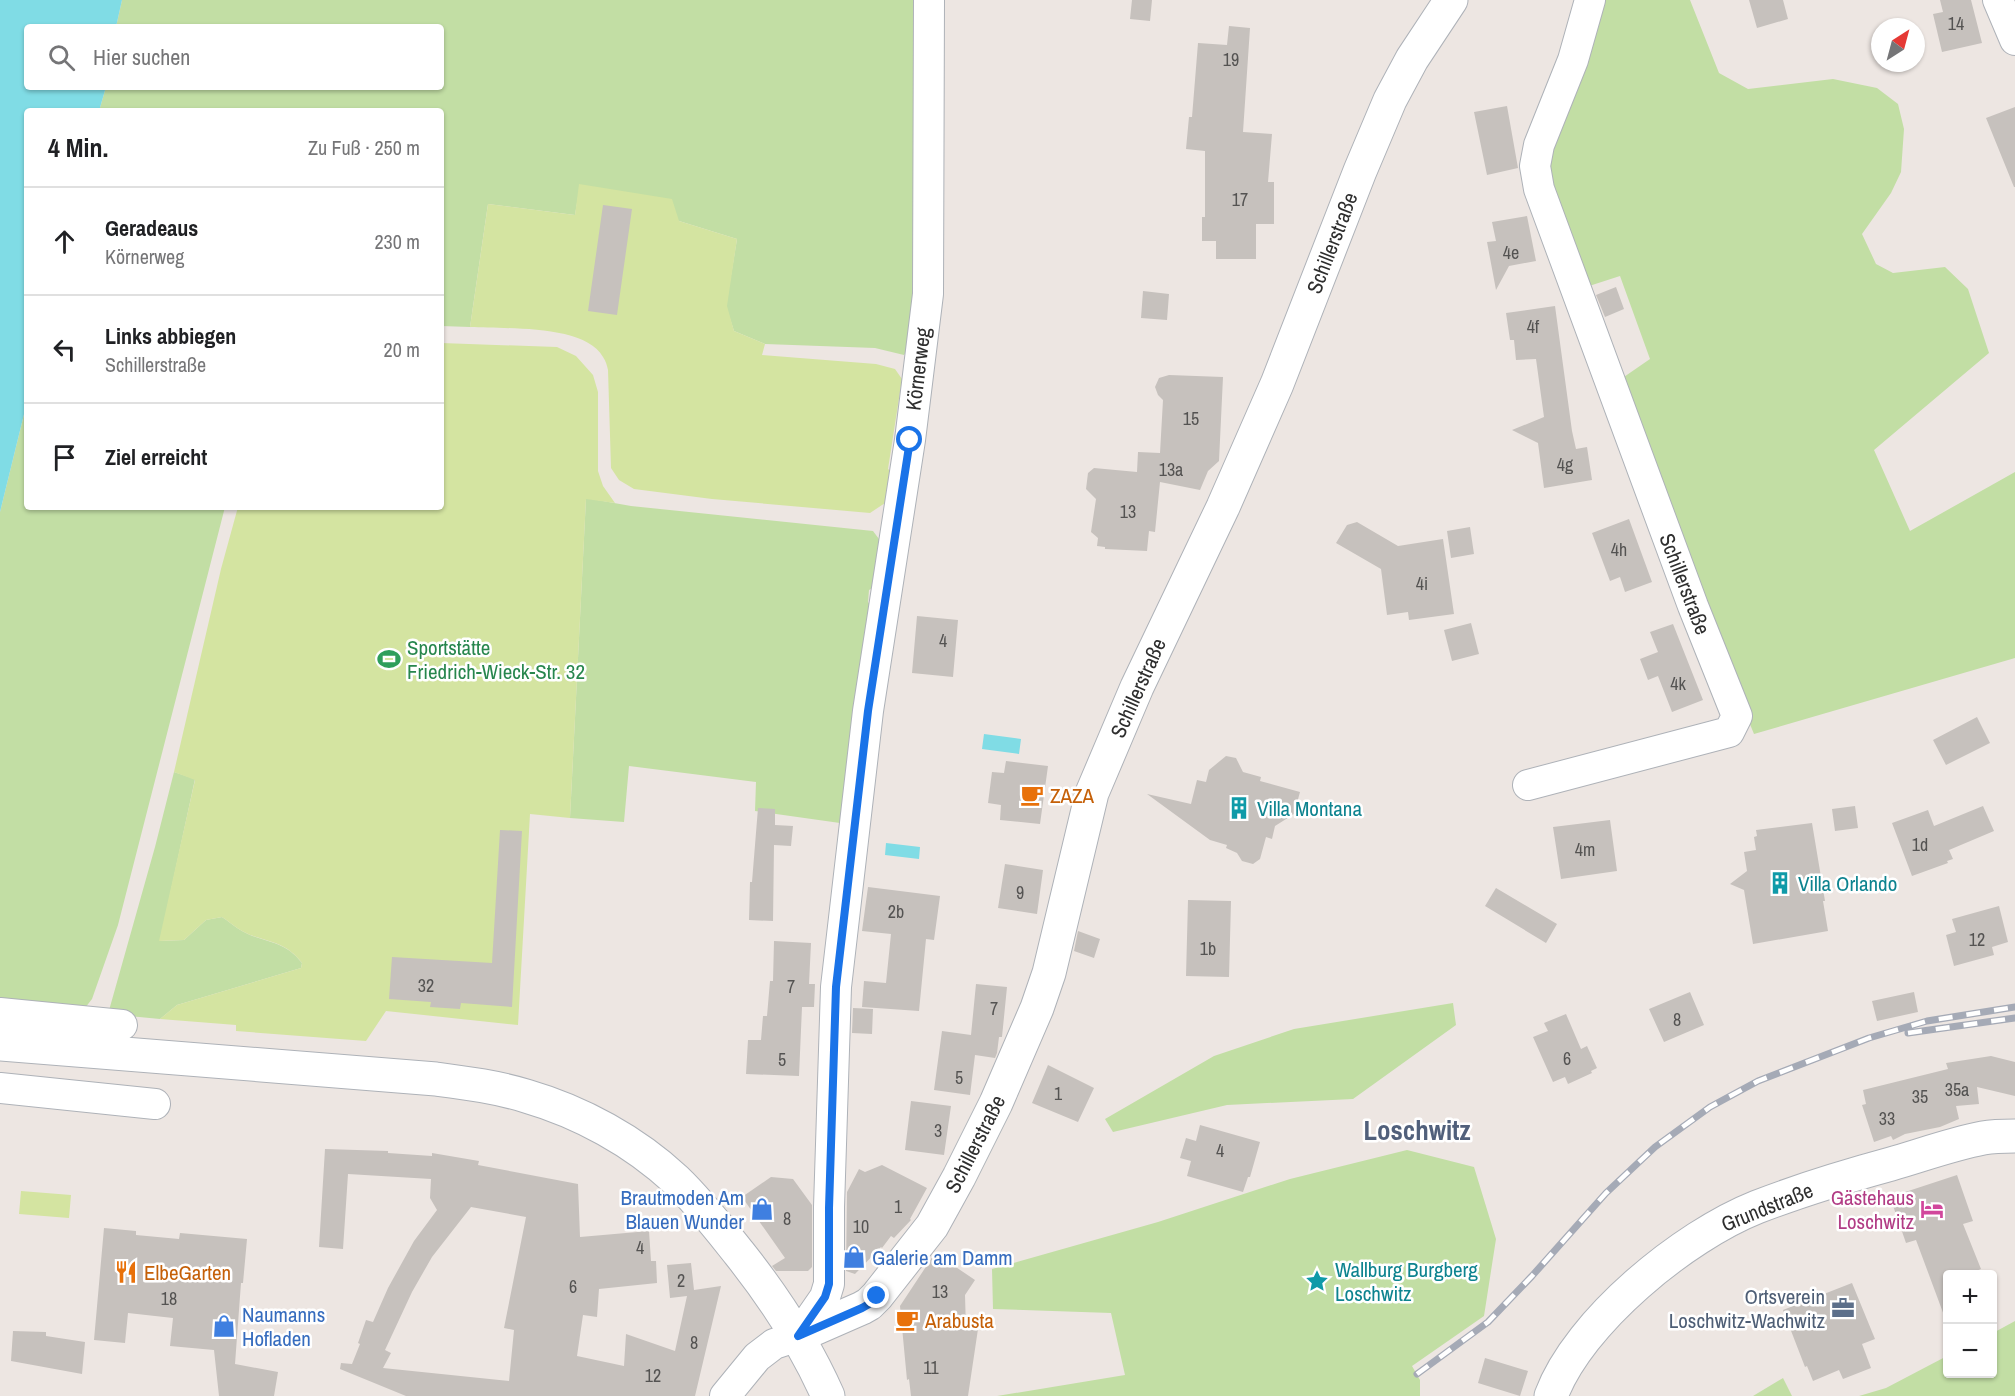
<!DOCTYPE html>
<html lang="de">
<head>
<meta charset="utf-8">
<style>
  body { margin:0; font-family:"Archivo Narrow",sans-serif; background:#f2f2f2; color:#202124 }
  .controls { position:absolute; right:18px; bottom:18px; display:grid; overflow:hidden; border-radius:6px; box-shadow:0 2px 4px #0004 }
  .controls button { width:54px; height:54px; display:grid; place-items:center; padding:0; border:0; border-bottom:2px solid #e0e0e0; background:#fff; color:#202124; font:30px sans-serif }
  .compass { position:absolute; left:1871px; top:18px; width:54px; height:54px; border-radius:50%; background:#fff; box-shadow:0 2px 4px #0004; rotate:36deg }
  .stop { position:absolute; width:18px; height:18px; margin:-14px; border:4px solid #1a73e8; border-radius:50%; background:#fff }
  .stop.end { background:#1a73e8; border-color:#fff; box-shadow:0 2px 6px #0008 }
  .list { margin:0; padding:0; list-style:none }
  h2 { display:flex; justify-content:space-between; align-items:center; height:78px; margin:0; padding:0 24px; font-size:26px }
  h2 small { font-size:20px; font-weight:400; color:#757577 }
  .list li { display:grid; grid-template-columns:39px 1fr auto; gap:18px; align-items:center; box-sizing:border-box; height:108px; padding:0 24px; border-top:2px solid #e0e0e0 }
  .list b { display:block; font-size:22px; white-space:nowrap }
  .list p { margin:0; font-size:20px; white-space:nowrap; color:#757577 }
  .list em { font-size:20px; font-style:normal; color:#757577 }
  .icon { flex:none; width:33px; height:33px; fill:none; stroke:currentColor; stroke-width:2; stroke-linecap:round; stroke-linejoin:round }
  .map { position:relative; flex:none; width:2015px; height:1396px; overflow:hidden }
  .search { position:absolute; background:#fff; box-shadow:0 2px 4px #0004; left:24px; top:24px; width:420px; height:66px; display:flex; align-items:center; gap:15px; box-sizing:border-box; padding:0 21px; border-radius:6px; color:#757577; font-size:22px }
  .panel { position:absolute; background:#fff; box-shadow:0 2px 4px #0004; left:24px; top:108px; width:420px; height:402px; border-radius:6px }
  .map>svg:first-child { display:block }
</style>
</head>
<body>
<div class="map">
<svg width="2015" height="1396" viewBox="0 0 2015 1396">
  <rect width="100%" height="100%" fill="#ede6e2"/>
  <path fill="#c2dea4" d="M122 0H920V152L911 343 904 355 875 348 765 344 734 331 726 306 737 239 679 221 580 185 575 215 488 204 470 327 441 326V111H99L106 87H441V27H116Z
    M1600 0H1690L1719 73 1748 89 1833 79 1877 88 1898 104 1904 129 1901 172 1891 193 1862 234 1876 264 1893 273 1945 267 1968 289 1989 353 1874 450 1910 531 2015 472V658L1754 734 1699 600 1621 379 1650 359 1620 276 1586 287 1545 167Z
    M27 402V507H225L118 925 92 999 85 1008 0 1001V512Z
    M586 498 631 506 873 531 882 543 881 583 869 590 868 602 877 615 847 824 755 811 756 782 629 766 624 822 570 818Z
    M174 772 195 779 160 941 184 940 206 920 222 917C228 921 235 927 242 931 263 943 284 939 302 963L301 968 177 1005 160 1019 108 1014 155 847Z
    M1453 1003 1456 1025 1353 1099 1227 1105 1113 1132 1105 1119 1214 1056 1294 1029Z
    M1407 1150 1474 1167 1496 1239 1484 1316 1412 1366 1420 1380V1396H997L1125 1375 1111 1313 993 1309 992 1269 1158 1222 1290 1179Z
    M2015 1321V1396H1859L1886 1388 1947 1356 1948 1374H1992L1993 1333Z
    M1783 1378 1792 1396H1753Z"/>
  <path fill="#d4e4a1" d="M579 184 672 199 679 221 737 239 727 306 734 331 765 344 762 355 876 364 895 369 902 379 888 469 898 477 894 497 870 513 712 499 634 489 619 480 611 468 608 370C607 366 606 361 603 357 585 324 503 329 470 327L488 204 575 215Z
    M441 343 557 347 576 356 593 375 598 392V471L603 486 615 503 586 499 570 818 530 814 518 1025 386 1011 366 1041 236 1031V1025L160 1019 177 1005 301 968 302 963C284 939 264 943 242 931 235 927 228 921 222 917L206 920 184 940 159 941 195 780 174 772 221 569 238 507H441Z
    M21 1191 71 1195 69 1218 19 1214Z"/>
  <path fill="#80dce5" d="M0 0H122L116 27H27V87H106L99 111H27V402L0 512Z
    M984 734 1021 739 1019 754 982 749Z
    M886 843 920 847 919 859 885 855Z"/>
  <path fill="#c6c1bd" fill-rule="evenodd" d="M1132 0H1152L1150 21 1130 19Z
    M1749 0H1783L1788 19 1757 28Z
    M1940 0H1971L1982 43 1942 52 1933 14 1943 12Z
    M1229 26 1250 28 1243 132 1272 134 1268 182H1274V224H1256V259H1216V241H1202V217H1205V151L1186 149 1189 117H1192L1198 43 1227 45Z
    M1507 106 1518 168 1487 175 1474 112Z
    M2015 107V187H2014L1986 118Z
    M603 205 632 209 617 315 588 311Z
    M1527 216 1536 261 1509 266 1496 290 1487 242 1496 241 1492 222Z
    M1616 287 1624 309 1605 317 1596 295Z
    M1143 291 1169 294 1167 320 1141 318Z
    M1555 306 1572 431 1576 449 1587 447 1592 480 1544 488 1538 443 1512 430 1544 417 1536 359 1516 360 1514 340H1510L1506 313Z
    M1169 375 1223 377 1219 461 1208 471 1200 490 1160 482 1155 532 1149 531 1147 551 1105 549V547L1097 546 1098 538 1091 532 1096 499 1086 489 1088 473 1094 468 1137 472 1138 452 1160 453 1163 400 1158 395 1155 387 1159 378Z
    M1629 519 1652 582 1625 592 1620 577 1610 581 1592 533Z
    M1357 522 1398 546 1443 539 1454 614 1409 620 1408 612 1387 615 1381 569 1336 543 1347 525Z
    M1470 527 1474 554 1451 558 1447 531Z
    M917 616 958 620 953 677 912 673Z
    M1471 623 1479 654 1452 661 1444 630Z
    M1673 624 1703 700 1672 712 1658 676 1648 680 1640 659 1658 652 1650 632Z
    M1977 717 1990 743 1946 765 1933 740Z
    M1226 756 1236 758 1243 772 1261 777 1260 781 1300 792 1294 814 1275 826 1272 839 1266 837 1260 859 1253 864 1242 861 1237 853 1226 848 1227 845 1210 840 1147 794 1191 804 1197 780 1206 782 1209 770Z
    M1006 761 1048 766 1040 824 1000 820 1001 805 988 803 992 772 1004 773Z
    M1855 806 1858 828 1835 831 1832 809Z
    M1983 806 1994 831 1949 850 1953 859 1947 861 1948 863 1912 876 1892 823 1928 810 1934 826Z
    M758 808 775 809V825L793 826 791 846 774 845 773 921 749 920 750 882H752Z
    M1610 820 1617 871 1561 879 1553 827Z
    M1812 823 1825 901H1823L1828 931 1753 944 1744 890 1730 884 1747 871 1744 852 1756 850 1754 837 1757 836 1756 830Z
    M500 830 522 831 512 1007 461 1003 460 1009 430 1007 431 1002 389 999 392 957 492 963Z
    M1005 864 1043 870 1037 914 998 908Z
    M868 887 940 896 934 940 926 939 919 1011 862 1007 864 981 886 983 891 934 862 931Z
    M1496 888 1557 924 1546 943 1485 906Z
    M1188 900 1231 901 1229 977 1186 976Z
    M1999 906 2008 942 1992 947 1994 955 1954 966 1946 935 1956 932 1952 919Z
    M1078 931 1100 939 1094 958 1074 951Z
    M774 941 811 943 809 984H815L814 1007H802L799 1076 746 1074 748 1040H761L763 1016H767L770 981H773Z
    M976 984 1007 987 1002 1037H999L997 1053 995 1058 975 1055 970 1095 934 1090 942 1031 971 1035Z
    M1690 992 1704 1025 1664 1042 1649 1009Z
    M1914 992 1918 1012 1877 1021 1872 1001Z
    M853 1008 873 1009 872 1034 852 1033Z
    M1566 1014 1581 1049 1587 1046 1597 1068 1591 1071 1592 1073 1568 1084 1565 1077 1553 1082 1533 1037 1548 1031 1544 1023Z
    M1991 1056 2015 1062V1096L1977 1087 1979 1104 1956 1106 1959 1119 1940 1127 1905 1134 1893 1140 1891 1136 1874 1142 1862 1105 1866 1104 1863 1090 1948 1069 1946 1063Z
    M1048 1065 1094 1088 1078 1122 1032 1103Z
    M911 1101 951 1106 944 1155 905 1150Z
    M1200 1125 1260 1142 1250 1177H1248L1243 1192 1187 1176 1191 1161 1180 1158 1186 1138 1196 1141Z
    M325 1149 388 1151V1153L432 1156V1153L479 1161 478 1165 578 1184 580 1237 649 1231 651 1261H656L657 1283 599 1289 597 1317 583 1315 577 1356 624 1366 626 1334 675 1351 687 1296 670 1298 667 1265 691 1263 694 1290 721 1286 695 1396H406L340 1369 341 1363 352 1364 360 1344 358 1343 366 1320 373 1322 388 1288 414 1241 437 1210 430 1198 431 1179 348 1174 343 1249 319 1247ZM471 1207 526 1217 504 1328 514 1330 509 1381 383 1368 391 1353 385 1350 412 1292 432 1257Z
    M882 1165 927 1188 910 1219 911 1220 894 1238 891 1236 882 1248 881 1247 855 1274 846 1271 847 1192 859 1169 865 1172Z
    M1957 1175 1973 1221 1963 1224 1981 1269 1967 1275H1947V1318H1945L1916 1240 1906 1243 1890 1197Z
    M771 1177 793 1179 812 1205V1267L808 1271H776L772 1266 785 1258 742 1197Z
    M104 1228 136 1231V1235L179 1239 180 1233 247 1239 243 1283H241L235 1364 278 1372 274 1396H219L214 1350 170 1346 173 1318 128 1313 125 1343 94 1340Z
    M935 1253 975 1280 965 1295 966 1330 978 1329 968 1396H911L909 1379 907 1380 900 1306Z
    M1852 1283 1875 1339 1862 1344 1871 1368 1843 1379 1839 1370 1813 1381 1807 1366 1805 1367 1783 1310Z
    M13 1331 46 1332V1336L85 1342 82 1374 11 1361Z
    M1485 1358 1528 1371 1520 1396 1478 1383Z"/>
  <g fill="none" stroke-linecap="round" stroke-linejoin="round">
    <g stroke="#aeb2b8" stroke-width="32">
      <path id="minor" d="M1998 0 2015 40
        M1528 785 1729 732 1737 716 1693 606 1539 189 1535 166 1539 145 1573 60 1590 0
        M0 1013 122 1025
        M0 1088 155 1104
        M725 1396 757 1357 774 1344 798 1336 825 1297 829 1284V1207L836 987 868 711 910 440 928 294 929 0"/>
    </g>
    <g stroke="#aeb2b8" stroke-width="35">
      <path id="tertiary" d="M798 1336 862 1308 869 1304 877 1296 932 1226 959 1177 996 1103 1037 1008 1049 973 1092 793 1137 687 1223 507 1277 384 1360 171 1390 100 1412 59 1451 0"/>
    </g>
    <g stroke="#aeb2b8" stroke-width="35">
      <path id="secondary" d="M0 1044 436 1079C466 1083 497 1087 526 1096 581 1112 634 1141 676 1180 699 1202 719 1228 739 1253 774 1297 805 1344 828 1396
        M1551 1396C1579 1321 1684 1236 1757 1207 1801 1190 1847 1176 1891 1164 1922 1155 1952 1144 1983 1138 1994 1136 2005 1136 2015 1136"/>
    </g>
    <use href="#minor" stroke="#fff" stroke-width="30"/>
    <use href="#tertiary" stroke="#fff" stroke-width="33"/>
    <use href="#secondary" stroke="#fff" stroke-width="33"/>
    <g stroke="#a5aab6" stroke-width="7">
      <path id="rail" d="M1908 1033 2015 1018
        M1417 1374 1488 1322 1532 1276 1606 1193 1655 1147 1710 1107 1758 1081 1869 1038 1927 1021 2015 1007"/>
    </g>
    <use href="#rail" stroke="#fff" stroke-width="4.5" stroke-dasharray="14" stroke-linecap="butt"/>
  </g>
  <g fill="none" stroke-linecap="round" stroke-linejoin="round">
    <path stroke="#1a73e8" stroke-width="8" d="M877 1296 869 1304 862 1308 798 1336 825 1297 829 1284V1208L836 987 868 711 910 440"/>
  </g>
  <defs>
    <g id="stadium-bare" transform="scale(1.8)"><path d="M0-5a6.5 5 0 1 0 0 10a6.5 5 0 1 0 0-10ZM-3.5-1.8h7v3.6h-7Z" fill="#2e9e5b" stroke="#fff" stroke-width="2.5" paint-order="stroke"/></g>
    <g id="cafe-bare" transform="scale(1.8)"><path d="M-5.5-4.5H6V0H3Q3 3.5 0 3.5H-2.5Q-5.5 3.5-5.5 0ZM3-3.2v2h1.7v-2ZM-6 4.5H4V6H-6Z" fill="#e8710a" stroke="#fff" stroke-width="2.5" paint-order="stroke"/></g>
    <g id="building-bare" transform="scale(1.8)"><path d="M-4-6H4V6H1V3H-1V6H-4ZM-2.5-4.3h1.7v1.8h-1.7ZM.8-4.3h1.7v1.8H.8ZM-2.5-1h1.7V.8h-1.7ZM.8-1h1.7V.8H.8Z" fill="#0f9aa8" stroke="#fff" stroke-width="2.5" paint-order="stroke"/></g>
    <g id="shop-bare" transform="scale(1.8)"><path d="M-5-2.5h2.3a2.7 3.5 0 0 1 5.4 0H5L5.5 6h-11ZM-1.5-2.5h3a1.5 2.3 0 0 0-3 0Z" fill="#3f7fe0" stroke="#fff" stroke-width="2.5" paint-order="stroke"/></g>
    <g id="hotel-bare" transform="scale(1.8)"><path d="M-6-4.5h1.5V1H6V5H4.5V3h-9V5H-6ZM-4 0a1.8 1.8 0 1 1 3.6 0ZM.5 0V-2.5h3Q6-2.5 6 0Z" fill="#d1479c" stroke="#fff" stroke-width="2.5" paint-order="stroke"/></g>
    <g id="restaurant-bare" transform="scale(1.8)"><path d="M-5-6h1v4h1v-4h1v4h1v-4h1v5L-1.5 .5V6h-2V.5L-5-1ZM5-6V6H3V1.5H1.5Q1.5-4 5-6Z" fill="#e8710a" stroke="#fff" stroke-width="2.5" paint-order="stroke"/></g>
    <g id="sight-bare" transform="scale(1.8)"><path d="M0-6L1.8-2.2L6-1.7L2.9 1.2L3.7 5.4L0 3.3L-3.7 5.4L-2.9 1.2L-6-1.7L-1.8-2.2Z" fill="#0f9aa8" stroke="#fff" stroke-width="2.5" paint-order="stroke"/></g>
    <g id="office-bare" transform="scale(1.8)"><path d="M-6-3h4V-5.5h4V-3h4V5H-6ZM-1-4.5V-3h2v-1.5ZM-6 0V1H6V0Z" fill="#5c6f8a" stroke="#fff" stroke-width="2.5" paint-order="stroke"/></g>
  </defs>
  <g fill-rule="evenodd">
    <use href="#stadium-bare" x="389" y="659"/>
    <use href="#cafe-bare" x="1032" y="795"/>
    <use href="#building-bare" x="1239" y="808"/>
    <use href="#building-bare" x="1780" y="883"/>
    <use href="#shop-bare" x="762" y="1209"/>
    <use href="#hotel-bare" x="1932" y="1209"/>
    <use href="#shop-bare" x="854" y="1257"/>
    <use href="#restaurant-bare" x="126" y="1272"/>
    <use href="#sight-bare" x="1317" y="1281"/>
    <use href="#office-bare" x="1843" y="1308"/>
    <use href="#cafe-bare" x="907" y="1320"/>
    <use href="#shop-bare" x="224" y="1326"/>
  </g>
  <g text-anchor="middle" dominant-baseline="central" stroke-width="5" stroke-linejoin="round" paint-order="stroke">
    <g font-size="18" fill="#545352">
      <text x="1956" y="23">14</text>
      <text x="1231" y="59">19</text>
      <text x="1240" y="199">17</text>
      <text x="1511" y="252">4e</text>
      <text x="1533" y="326">4f</text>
      <text x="1191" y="418">15</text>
      <text x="1565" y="464">4g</text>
      <text x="1171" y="469">13a</text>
      <text x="1128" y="511">13</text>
      <text x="1619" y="549">4h</text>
      <text x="1422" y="583">4i</text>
      <text x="943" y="640">4</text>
      <text x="1678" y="683">4k</text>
      <text x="1920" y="844">1d</text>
      <text x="1585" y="849">4m</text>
      <text x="1020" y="892">9</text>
      <text x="896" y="911">2b</text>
      <text x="1977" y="939">12</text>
      <text x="1208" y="948">1b</text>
      <text x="426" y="985">32</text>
      <text x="791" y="986">7</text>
      <text x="994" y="1008">7</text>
      <text x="1677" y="1019">8</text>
      <text x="1567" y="1058">6</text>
      <text x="782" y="1059">5</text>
      <text x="959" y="1077">5</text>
      <text x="1957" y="1089">35a</text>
      <text x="1058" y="1093">1</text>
      <text x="1920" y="1096">35</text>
      <text x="1887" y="1118">33</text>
      <text x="938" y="1130">3</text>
      <text x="1220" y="1150">4</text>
      <text x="898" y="1206">1</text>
      <text x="787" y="1218">8</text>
      <text x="861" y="1226">10</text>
      <text x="640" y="1247">4</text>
      <text x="681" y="1280">2</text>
      <text x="573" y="1286">6</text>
      <text x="940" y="1291">13</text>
      <text x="169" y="1298">18</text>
      <text x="694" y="1342">8</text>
      <text x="931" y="1367">11</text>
      <text x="653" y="1375">12</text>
    </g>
    <g font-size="21" fill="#2e2e2e" stroke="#fff">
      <text transform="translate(1332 243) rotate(-69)">Schillerstraße</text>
      <text transform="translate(918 369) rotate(-83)">Körnerweg</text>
      <text transform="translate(1685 584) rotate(69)">Schillerstraße</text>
      <text transform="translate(1138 688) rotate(-66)">Schillerstraße</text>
      <text transform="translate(975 1144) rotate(-63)">Schillerstraße</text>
      <text transform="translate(1767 1207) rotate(-22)">Grundstraße</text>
    </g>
    <g font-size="21" fill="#27864d" stroke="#fff" text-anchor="start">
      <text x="407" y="647">Sportstätte<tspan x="407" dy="24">Friedrich-Wieck-Str. 32</tspan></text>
    </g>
    <g font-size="21" fill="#c56008" stroke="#fff" text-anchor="start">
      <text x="1050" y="795">ZAZA</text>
      <text x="144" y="1272">ElbeGarten</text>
      <text x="925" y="1320">Arabusta</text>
    </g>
    <g font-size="21" fill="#0d838f" stroke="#fff" text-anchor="start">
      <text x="1257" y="808">Villa Montana</text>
      <text x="1798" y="883">Villa Orlando</text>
      <text x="1335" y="1269">Wallburg Burgberg<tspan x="1335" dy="24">Loschwitz</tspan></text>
    </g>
    <g font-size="21" fill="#366cbe" stroke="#fff" text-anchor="start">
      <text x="744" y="1197" text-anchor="end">Brautmoden Am<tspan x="744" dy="24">Blauen Wunder</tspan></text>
      <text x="872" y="1257">Galerie am Damm</text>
      <text x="242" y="1314">Naumanns<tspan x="242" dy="24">Hofladen</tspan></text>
    </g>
    <g font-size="21" fill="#b23c85" stroke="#fff" text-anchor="end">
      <text x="1914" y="1197">Gästehaus<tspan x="1914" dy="24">Loschwitz</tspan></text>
    </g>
    <g font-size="21" fill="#4e5e75" stroke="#fff" text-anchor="end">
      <text x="1825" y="1296">Ortsverein<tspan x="1825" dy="24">Loschwitz-Wachwitz</tspan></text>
    </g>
    <g font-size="27" font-weight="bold" fill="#51607b" stroke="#fff">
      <text x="1417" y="1130">Loschwitz</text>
    </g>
  </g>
</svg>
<div class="controls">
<button>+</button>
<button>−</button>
</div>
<svg class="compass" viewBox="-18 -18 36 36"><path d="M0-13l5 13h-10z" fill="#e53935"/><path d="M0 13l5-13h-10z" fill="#757577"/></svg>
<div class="stop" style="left:910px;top:440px"></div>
<div class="stop end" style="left:877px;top:1296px"></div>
<div class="search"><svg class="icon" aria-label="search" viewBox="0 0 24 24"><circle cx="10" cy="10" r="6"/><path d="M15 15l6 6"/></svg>Hier suchen</div>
<section class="panel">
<h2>4 Min.<small>Zu Fuß · 250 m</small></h2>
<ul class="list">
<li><svg class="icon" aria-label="ahead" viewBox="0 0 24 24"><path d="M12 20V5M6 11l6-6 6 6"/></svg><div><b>Geradeaus</b><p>Körnerweg</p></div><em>230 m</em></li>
<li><svg class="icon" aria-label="left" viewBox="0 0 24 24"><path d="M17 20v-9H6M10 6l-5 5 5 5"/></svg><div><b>Links abbiegen</b><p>Schillerstraße</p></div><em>20 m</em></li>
<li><svg class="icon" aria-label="arrive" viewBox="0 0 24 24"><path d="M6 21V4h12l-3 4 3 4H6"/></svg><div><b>Ziel erreicht</b></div></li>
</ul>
</section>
</div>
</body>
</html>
